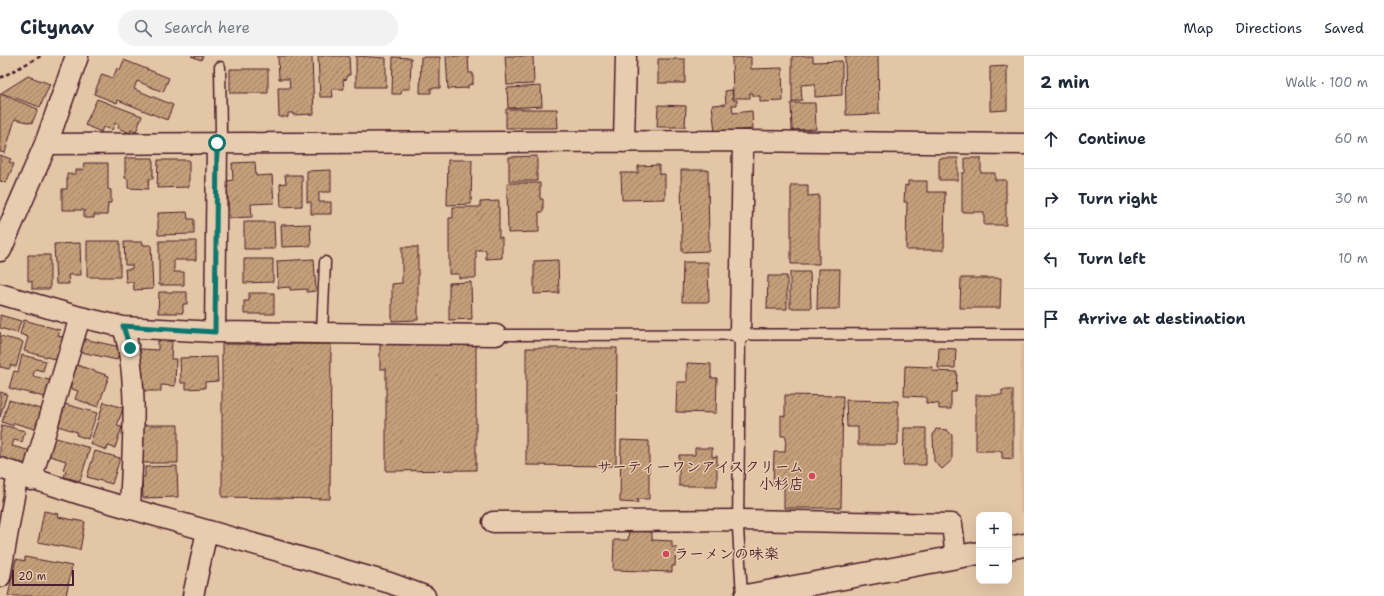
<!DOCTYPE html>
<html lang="en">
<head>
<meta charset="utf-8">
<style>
  body { margin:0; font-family:"Shantell Sans","Klee One",sans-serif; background:#f2f2f3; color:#1f2937 }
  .controls { position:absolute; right:12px; bottom:12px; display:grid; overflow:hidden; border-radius:8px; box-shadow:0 4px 16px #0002 }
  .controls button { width:36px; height:36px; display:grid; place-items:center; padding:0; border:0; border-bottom:1px solid #e0e1e3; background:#fff; color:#1f2937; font:20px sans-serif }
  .scale { position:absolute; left:12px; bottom:10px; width:62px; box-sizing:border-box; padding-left:4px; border:2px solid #4a1f2b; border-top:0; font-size:11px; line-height:14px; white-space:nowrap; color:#4a1f2b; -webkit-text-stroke:3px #e8ccaf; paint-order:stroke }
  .stop { position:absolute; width:12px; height:12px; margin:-9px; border:3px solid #0f766e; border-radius:50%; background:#fff }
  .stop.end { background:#0f766e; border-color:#fff; box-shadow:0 1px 4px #0008 }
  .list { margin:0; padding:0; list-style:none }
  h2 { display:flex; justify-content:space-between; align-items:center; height:52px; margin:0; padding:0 16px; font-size:17px }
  h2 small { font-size:13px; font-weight:400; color:#747a83 }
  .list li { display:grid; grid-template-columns:26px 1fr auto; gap:12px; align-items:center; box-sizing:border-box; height:60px; padding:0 16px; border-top:1px solid #e0e1e3 }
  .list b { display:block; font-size:15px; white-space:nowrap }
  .list em { font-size:13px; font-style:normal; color:#747a83 }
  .icon { flex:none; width:22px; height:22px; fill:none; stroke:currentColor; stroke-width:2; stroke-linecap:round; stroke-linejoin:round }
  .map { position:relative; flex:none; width:1024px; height:540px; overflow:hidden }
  header { display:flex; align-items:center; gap:24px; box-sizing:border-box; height:56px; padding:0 20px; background:#fff; border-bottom:1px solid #e0e1e3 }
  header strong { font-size:19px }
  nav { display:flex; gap:22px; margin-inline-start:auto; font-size:14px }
  .search { width:280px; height:36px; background:#f2f2f3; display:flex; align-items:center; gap:10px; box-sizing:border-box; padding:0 14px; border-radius:22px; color:#747a83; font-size:15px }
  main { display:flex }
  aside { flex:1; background:#fff }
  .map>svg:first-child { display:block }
</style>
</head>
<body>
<header>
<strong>Citynav</strong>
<div class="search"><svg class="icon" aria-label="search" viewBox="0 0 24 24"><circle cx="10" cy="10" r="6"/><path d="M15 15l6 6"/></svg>Search here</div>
<nav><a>Map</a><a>Directions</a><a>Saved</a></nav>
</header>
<main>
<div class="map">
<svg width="1024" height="540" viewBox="0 0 1024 540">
  <defs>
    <pattern id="building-hatch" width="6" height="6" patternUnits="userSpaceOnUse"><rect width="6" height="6" fill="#c49f7a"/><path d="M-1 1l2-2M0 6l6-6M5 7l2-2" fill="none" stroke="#a18164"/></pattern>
  </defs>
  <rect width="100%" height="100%" fill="#e3c6a6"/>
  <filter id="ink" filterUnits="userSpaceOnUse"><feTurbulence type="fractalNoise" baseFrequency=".025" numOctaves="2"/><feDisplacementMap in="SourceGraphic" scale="8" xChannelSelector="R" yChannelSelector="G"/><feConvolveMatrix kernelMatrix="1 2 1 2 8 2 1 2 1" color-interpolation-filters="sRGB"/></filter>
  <g filter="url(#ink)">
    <path fill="#d7b797" d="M1021 288H1024V456L1020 457Z"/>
    <path fill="url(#building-hatch)" stroke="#4a1f2b" d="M191 0H203L201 4Z
      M278 0H312L314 58 293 59V57H288V61H279L278 32H290L289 23H279Z
      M318 0H349L350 19H347V23L343 24 344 33H332L333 41H320Z
      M356 0 386 2V31H356Z
      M446 0H468L469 17H473V28L468 29V32L448 33Z
      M505 0H533L534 28 507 29Z
      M792 0H813V6L842 5V39L815 41V28L801 29 802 44 792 46Z
      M845 0H878L879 58 846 59Z
      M393 1 411 2 410 33H402L401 38H392Z
      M421 1H440V32H431V37H420Z
      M732 1H751V13L782 12 783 45 760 46V40H753V37H750V42H733Z
      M658 3H685V27H658Z
      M124 4 169 22 163 36 137 25 134 33 173 49 167 64 118 44 117 47 94 38 102 18 113 22 117 12 120 14Z
      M1007 10V54L990 55V11Z
      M230 13H268V37H230Z
      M28 20 50 28 40 51 1 37Z
      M541 30 542 50 508 52 507 32Z
      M732 34 733 44H737V49H732L733 57 752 55 753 73 715 76 712 49 726 48 725 35Z
      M0 38 38 53 32 67 15 63 5 97 0 96Z
      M97 43 142 60 136 76 131 74 130 77 118 72 119 69 115 67 112 74 103 71 101 76 85 69Z
      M791 47H815L816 73 792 74Z
      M658 49 686 50 685 71H657Z
      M506 53H557L558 72H506Z
      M0 99 11 103 9 106 14 108 6 127 0 125Z
      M537 100V125H509V101Z
      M125 102H153V123H149L148 133 128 132V123L125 122Z
      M939 102H958V124H939Z
      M965 102H981V117H995V124H1006V169H984V156H962V117H965Z
      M158 104H189V131L157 132Z
      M448 104H472L471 148 447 149Z
      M255 106 256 120 272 119 274 147 251 148 252 161 229 162 227 125 233 124 232 107Z
      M84 107H108V133L111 134V147H108L107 159H94V162H84V154H62V133H67V118H76V114H83Z
      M659 109V118H665V143L622 144 621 117H638V110Z
      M331 114V136H319V146H331V158H311V146H307V115Z
      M681 114H708L709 195 682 196Z
      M285 119H302V150L281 151 280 128 286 127Z
      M908 125H927V136H945L944 194H906L907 146H904L905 129 908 130Z
      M507 127H540V143H543V156H539V176L508 177Z
      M791 129H808V140L819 139V208H791Z
      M499 145V182L502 181V202L486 203V194H476V222H459V218H449V162H453V151H480V146Z
      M187 156 188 163H194V178L158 179V157Z
      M244 166H274L275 193H244Z
      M310 168 311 190 282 191 281 169Z
      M87 185H120V221H87Z
      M159 185H196V204H174V216H184V229H159Z
      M124 186H143V189H151L153 233 134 234 133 226H126L125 213H132V209H125Z
      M80 187 81 219H68L69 228H56L54 188Z
      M402 191H418V264L392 265V228L402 227Z
      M28 199H50V233H32V225H28Z
      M244 203H273V226L244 227Z
      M314 203 316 235 307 236V233L290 234V231L278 232 277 205Z
      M558 204 559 237 534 238V205Z
      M683 206H708L709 246H682Z
      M818 213H840L839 253H817Z
      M790 216H810L811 252H790Z
      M768 220H787V253H767Z
      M961 222H1001L1000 252H960Z
      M471 226 472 263 449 264V227Z
      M159 236H187V248H183V257H158Z
      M249 237H274V258H244V245H249Z
      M0 259 21 265 17 277 0 272Z
      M24 264 60 274 58 280 64 281 58 304 24 295 28 281 20 278Z
      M0 276V280L23 286 16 311 11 309 9 313 0 311Z
      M84 283 120 291 117 304 81 296Z
      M158 285H172L171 303H176L175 330 161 329V335H140V293L158 294Z
      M222 288H331L330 443 222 441Z
      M380 288H476V414L386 415V313H380Z
      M526 292H617L616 410 526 409Z
      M939 292 956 293 955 312H938Z
      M22 299 46 305 43 315 35 313 33 320 53 325 48 342 9 332 14 315 18 316Z
      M217 301 218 325 205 326V332L186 333V327H181L180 302Z
      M687 307 711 308V322H717L716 357 676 356 677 326H687Z
      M77 309 109 320 98 351 75 343 78 335 69 332Z
      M905 310 932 311V315L957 316 956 336H951V353H939V348L926 347V341L904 340Z
      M1002 334H1013V403L1002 402V395H976V339H1002Z
      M0 336 7 338 0 361Z
      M785 339 843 340 841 452H784V429H773L774 396H785L786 380H781V359L785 360Z
      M9 344 44 354 38 374 14 367 13 370 2 366Z
      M846 344 898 345V389H858V371H847Z
      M104 346 123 352 117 370 122 371 115 392 108 390 107 394 90 388Z
      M65 348 97 357 88 383 76 379 77 376 58 370Z
      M2 369 25 375 22 386 14 384 12 390 31 395 27 411 0 404V378Z
      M141 369H178V407H141Z
      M904 372H926V409H903Z
      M936 373 947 374 952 379V404L942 413 934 405 933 379Z
      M53 381 90 392 80 425 64 421 66 415 63 414 66 405 47 399Z
      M621 384 649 385V443H637L638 447 620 446Z
      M695 392H712V401L717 400V430H679V399H695Z
      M95 395 120 402 112 428 87 421Z
      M177 410 178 441 143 442 142 421H145V411Z
      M44 455 59 458 58 461 85 466 80 494 38 486Z
      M629 475 652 476V484L672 485V491H676L675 510H672V516L613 514 614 484H628Z
      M25 501 72 510 66 540H8L16 503 25 505Z"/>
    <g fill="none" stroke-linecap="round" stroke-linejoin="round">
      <g stroke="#4a1f2b" stroke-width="13">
        <path id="lane" d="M217 87 221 78 220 11
          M322 277 325 206
          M740 278 738 472 742 540
          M496 279 1024 278"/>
      </g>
      <g stroke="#4a1f2b" stroke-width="23">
        <path id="street" d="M624 86 626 0
          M46 88 743 85 1024 88
          M0 238 80 261 123 271 215 276 496 279
          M123 271C140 323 132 397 130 453
          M215 276 217 87
          M740 278 743 85
          M0 412 83 439 390 527 425 540
          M31 424 80 261
          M493 466 738 464 952 468 956 502
          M0 521 18 417
          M193 540 207 475"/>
      </g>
      <g stroke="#4a1f2b" stroke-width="25">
        <path id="secondary" d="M0 194 46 88 77 0
          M1009 492 1024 489
          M746 540 979 497"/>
      </g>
      <path stroke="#4a1f2b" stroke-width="2.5" stroke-dasharray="4 3" stroke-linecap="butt" d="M0 22 41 0"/>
      <use href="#lane" stroke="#e8ccaf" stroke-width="10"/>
      <use href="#street" stroke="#e8ccaf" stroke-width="20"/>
      <use href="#secondary" stroke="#e8ccaf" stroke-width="22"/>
    </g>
  </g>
  <g fill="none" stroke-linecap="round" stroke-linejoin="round" filter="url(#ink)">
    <path stroke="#0f766e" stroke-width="5" d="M130 292 123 270 215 276 217 87"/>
  </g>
  <g fill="#d1495b" stroke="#e8ccaf" stroke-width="1.5">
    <circle cx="812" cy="420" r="4"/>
    <circle cx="666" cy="498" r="4"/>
  </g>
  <g text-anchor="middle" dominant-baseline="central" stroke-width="3" stroke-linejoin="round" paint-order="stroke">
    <g font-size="15" font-weight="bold" fill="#4a1f2b" stroke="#e8ccaf" text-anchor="end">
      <text x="804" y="411">サーティーワンアイスクリーム<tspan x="804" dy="17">小杉店</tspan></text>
      <text x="674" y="498" text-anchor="start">ラーメンの味楽</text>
    </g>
  </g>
</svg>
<div class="controls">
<button>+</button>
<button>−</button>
</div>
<div class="scale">20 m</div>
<div class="stop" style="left:217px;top:87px"></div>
<div class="stop end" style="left:130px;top:292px"></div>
</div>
<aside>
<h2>2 min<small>Walk · 100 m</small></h2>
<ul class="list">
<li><svg class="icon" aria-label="ahead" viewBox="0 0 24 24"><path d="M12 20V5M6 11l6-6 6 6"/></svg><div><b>Continue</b></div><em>60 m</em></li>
<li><svg class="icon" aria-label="right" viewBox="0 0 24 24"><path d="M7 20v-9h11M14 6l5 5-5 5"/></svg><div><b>Turn right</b></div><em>30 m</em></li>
<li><svg class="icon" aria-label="left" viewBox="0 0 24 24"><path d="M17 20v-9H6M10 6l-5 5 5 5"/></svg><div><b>Turn left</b></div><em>10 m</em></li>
<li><svg class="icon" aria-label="arrive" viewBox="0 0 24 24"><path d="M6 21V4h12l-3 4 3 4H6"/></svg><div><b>Arrive at destination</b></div></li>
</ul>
</aside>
</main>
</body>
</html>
